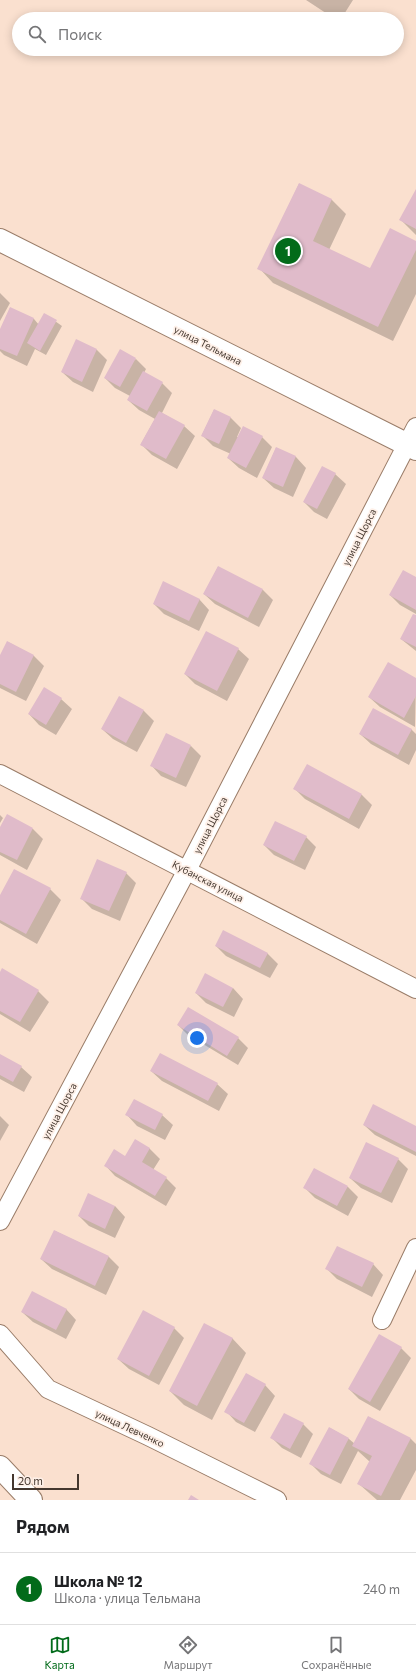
<!DOCTYPE html>
<html lang="ru">
<head>
<meta charset="utf-8">
<style>
  body { margin:0; font-family:Commissioner,sans-serif; background:#f6f6f6; color:#202124 }
  .scale { position:absolute; left:12px; bottom:10px; width:67px; box-sizing:border-box; padding-left:4px; border:2px solid #44372e; border-top:0; font-size:11px; line-height:14px; white-space:nowrap; color:#44372e; -webkit-text-stroke:3px #fef0e8; paint-order:stroke }
  .you { position:absolute; left:197px; top:1038px; width:14px; height:14px; margin:-10px; border:3px solid #fff; border-radius:50%; background:#1a73e8; box-shadow:0 0 0 6px #1a73e833 }
  .badge { display:grid; place-items:center; width:26px; height:26px; border-radius:50%; background:#026b1a; color:#fff; font-size:13px; font-weight:700 }
  .pin { position:absolute; translate:-50% -50%; border:2px solid #fff; box-shadow:0 1px 4px #0006 }
  .list { margin:0; padding:0; list-style:none }
  h2 { display:flex; justify-content:space-between; align-items:center; height:52px; margin:0; padding:0 16px; font-size:17px }
  h2 small { font-size:13px; font-weight:400; color:#757577 }
  .list li { display:grid; grid-template-columns:26px 1fr auto; gap:12px; align-items:center; box-sizing:border-box; height:72px; padding:0 16px; border-top:1px solid #e0e0e0 }
  .list b { display:block; font-size:15px; white-space:nowrap }
  .list p { margin:0; font-size:13px; white-space:nowrap; color:#757577 }
  .list em { font-size:13px; font-style:normal; color:#757577 }
  .icon { flex:none; width:22px; height:22px; fill:none; stroke:currentColor; stroke-width:2; stroke-linecap:round; stroke-linejoin:round }
  .map { position:relative; flex:none; width:416px; height:1500px; overflow:hidden }
  .search { position:absolute; background:#fff; box-shadow:0 2px 10px #0003; left:12px; right:12px; top:12px; height:44px; display:flex; align-items:center; gap:10px; box-sizing:border-box; padding:0 14px; border-radius:22px; color:#757577; font-size:15px }
  .sheet { height:124px; background:#fff }
  nav { display:flex; justify-content:space-around; align-items:center; box-sizing:border-box; height:56px; border-top:1px solid #e0e0e0; background:#fff; font-size:11px; color:#757577 }
  nav a { display:grid; justify-items:center; gap:2px }
  nav .on { color:#026b1a }
  .map>svg:first-child { display:block }
</style>
</head>
<body>
<div class="map">
<svg width="416" height="1500" viewBox="0 0 416 1500">
  <rect width="100%" height="100%" fill="#fae0cf"/>
  <path fill="#0003" d="M306 0H353L341 19H335Z
    M299 184 332 200 346 214 329 250 371 270 416 242V294L393 341 273 283 259 268Z
    M416 191V235L401 220Z
    M0 293 10 303 0 321Z
    M10 308 34 319 39 325 45 314 62 326 46 355 35 349 27 366 4 355 0 351V331Z
    M77 341 97 350 107 360 93 392 73 382 62 372Z
    M136 359 146 369 144 373 162 383 172 393 162 413 184 426 195 436 177 469 152 455 141 444 155 419 139 410 128 400 130 396 115 388 105 378Z
    M214 410 231 418 241 428 237 437H262L272 447 257 478 239 468 228 458 231 454 213 446 202 435Z
    M276 448 296 457 306 468 293 497 274 488 263 478Z
    M335 474 346 484 327 519 314 512 304 502Z
    M218 567 263 590 273 600 259 627 215 604 204 594Z
    M416 578V614L400 605 390 595Z
    M199 599 209 610 199 631 164 614 154 604Z
    M416 617V651L401 639Z
    M8 642 34 656 44 666 26 701 0 688V657Z
    M238 649 249 659 227 701 195 684 185 674Z
    M416 679 415 727 380 707 369 697Z
    M44 689 61 699 72 709 56 735 39 725 29 714Z
    M120 698 144 711 154 721 137 752 113 739 102 729Z
    M411 729 416 734V750L409 765 371 744 360 734Z
    M191 746 201 756 186 787 161 776 151 765Z
    M295 789 362 795 372 805 359 829 305 799Z
    M0 815 3 818 0 823Z
    M0 829H33L43 839 27 870 0 855Z
    M306 837 316 847 305 870 274 855 264 845Z
    M126 873 136 883 120 921 92 909 82 899Z
    M50 889 61 900 37 944 0 923V897Z
    M216 946 267 953 278 964 270 978 226 956Z
    M0 974 38 991 49 1002 30 1032 0 1014Z
    M233 988 243 999 234 1017 206 1003 196 993Z
    M178 1025 238 1038 248 1048 238 1065 188 1035Z
    M0 1056 21 1067 32 1077 24 1092 0 1079Z
    M151 1071 217 1084 228 1094 219 1111 162 1081Z
    M127 1115H162L173 1125 165 1140 137 1126Z
    M0 1116 9 1125 0 1141Z
    M364 1125 416 1127V1156L375 1135Z
    M149 1148 160 1159 153 1170 166 1178 176 1188 166 1206 115 1176 105 1165Z
    M398 1159 408 1169 392 1203 361 1188 350 1178Z
    M348 1187 358 1197 348 1216 315 1198 305 1188Z
    M115 1206 125 1217 115 1238 89 1226 79 1216Z
    M55 1231 109 1257 119 1267 106 1295 52 1269 41 1259Z
    M373 1264 383 1275 372 1297 337 1279 327 1269Z
    M66 1309 76 1320 66 1339 33 1322 22 1312Z
    M174 1328 184 1338 159 1385 129 1369 118 1359Z
    M232 1338 246 1353 212 1420 184 1405 170 1391Z
    M401 1348 411 1358 380 1411 359 1399 349 1389Z
    M265 1385 275 1396 255 1432 236 1422 226 1411Z
    M369 1417 411 1439 416 1444V1470L400 1500H377L359 1484 370 1462 358 1451 341 1484 321 1474 311 1464 330 1428 349 1439 355 1444Z
    M303 1424 313 1434 301 1458 282 1448 272 1438Z"/>
  <path fill="#e0bbca" d="M299 183 332 199 313 241 370 268 390 228 416 241V250L378 327 257 269Z
    M416 189V229L399 220Z
    M10 307 34 318 17 356 0 349V329Z
    M44 313 57 320 40 351 27 343Z
    M76 339 97 349 82 382 61 372Z
    M120 349 136 358 120 387 104 378Z
    M143 371 163 382 147 411 127 400Z
    M214 409 231 417 219 444 201 436Z
    M159 411 185 425 166 459 140 445Z
    M243 426 263 436 246 468 227 458Z
    M276 447 296 456 283 487 262 478Z
    M322 466 336 473 317 509 303 502Z
    M218 566 263 589 248 618 203 594Z
    M403 570 416 577V610L389 595Z
    M163 581 200 599 189 621 153 604Z
    M413 614 416 615V647L400 639Z
    M206 631 239 648 217 691 184 674Z
    M7 641 34 655 16 692 0 684V655Z
    M388 662 416 678V696L404 718 368 697Z
    M44 687 62 698 46 725 28 714Z
    M119 696 144 710 126 743 101 729Z
    M373 708 412 729 398 755 359 734Z
    M166 733 191 745 176 778 150 766Z
    M307 764 362 794 349 819 293 789Z
    M7 814 33 828 17 860 0 852V827Z
    M275 821 307 836 294 861 263 845Z
    M97 859 127 872 109 911 80 899Z
    M14 869 51 888 26 934 0 920V895Z
    M223 930 268 953 260 968 215 946Z
    M2 968 39 990 20 1022 0 1011V972Z
    M205 973 233 988 223 1007 195 993Z
    M188 1007 239 1037 227 1056 177 1025Z
    M160 1053 218 1083 208 1101 150 1071Z
    M0 1054 22 1066 13 1082 0 1075Z
    M134 1099 163 1114 155 1130 125 1115Z
    M373 1104 416 1126V1152L363 1125Z
    M135 1139 150 1148 142 1162 167 1177 155 1196 104 1166 114 1149 125 1156Z
    M366 1142 399 1158 381 1193 349 1178Z
    M314 1168 348 1186 337 1206 303 1188Z
    M88 1193 115 1206 105 1229 78 1216Z
    M54 1230 109 1256 95 1286 40 1259Z
    M337 1246 374 1263 362 1287 325 1269Z
    M32 1291 67 1309 56 1330 21 1312Z
    M143 1310 175 1327 149 1376 117 1359Z
    M204 1323 233 1338 197 1406 169 1391Z
    M379 1334 402 1347 370 1402 348 1389Z
    M246 1373 266 1384 244 1423 224 1412Z
    M284 1413 304 1423 290 1449 270 1438Z
    M368 1416 411 1438 381 1496 357 1484 372 1456 352 1446Z
    M329 1427 349 1438 330 1475 309 1464Z
    M191 1495 199 1500H188Z"/>
  <g fill="none" stroke-linecap="round" stroke-linejoin="round">
    <g stroke="#997c68" stroke-width="20">
      <path id="minor" d="M0 774 416 989
        M0 1221 187 870 416 427
        M382 1320 416 1248
        M0 1334 48 1389 148 1436 277 1500"/>
    </g>
    <g stroke="#997c68" stroke-width="24">
      <path id="tertiary" d="M0 240 416 449"/>
    </g>
    <g stroke="#997c68" stroke-width="24">
      <path id="trunk" d="M0 1467 31 1500"/>
    </g>
    <use href="#minor" stroke="#fff" stroke-width="18"/>
    <use href="#tertiary" stroke="#fff" stroke-width="22"/>
    <use href="#trunk" stroke="#fff" stroke-width="22"/>
  </g>
  <g text-anchor="middle" dominant-baseline="central" stroke-width="3.5" stroke-linejoin="round" paint-order="stroke">
    <g font-size="10" fill="#44372e" stroke="#fef0e8">
      <text transform="translate(208 345) rotate(27)">улица Тельмана</text>
      <text transform="translate(359 537) rotate(-63)">улица Щорса</text>
      <text transform="translate(210 825) rotate(-63)">улица Щорса</text>
      <text transform="translate(208 881) rotate(27)">Кубанская улица</text>
      <text transform="translate(59 1111) rotate(-62)">улица Щорса</text>
      <text transform="translate(130 1428) rotate(25)">улица Левченко</text>
    </g>
  </g>
</svg>
<div class="scale">20 m</div>
<div class="you"></div>
<div class="pin badge" style="left:288px;top:251px">1</div>
<div class="search"><svg class="icon" aria-label="search" viewBox="0 0 24 24"><circle cx="10" cy="10" r="6"/><path d="M15 15l6 6"/></svg>Поиск</div>
</div>
<section class="sheet">
<h2>Рядом<small></small></h2>
<ul class="list">
<li><span class="badge">1</span><div><b>Школа № 12</b><p>Школа · улица Тельмана</p></div><em>240 m</em></li>
</ul>
</section>
<nav>
<a class="on"><svg class="icon" aria-label="map" viewBox="0 0 24 24"><path d="M3 6l6-2 6 2 6-2v14l-6 2-6-2-6 2zM9 4v14M15 6v14"/></svg>Карта</a>
<a><svg class="icon" aria-label="directions" viewBox="0 0 24 24"><path d="M12 3l9 9-9 9-9-9zM9 14v-3h6M13 9l2 2-2 2"/></svg>Маршрут</a>
<a><svg class="icon" aria-label="saved" viewBox="0 0 24 24"><path d="M7 4h10v16l-5-4-5 4z"/></svg>Сохранённые</a>
</nav>
</body>
</html>
